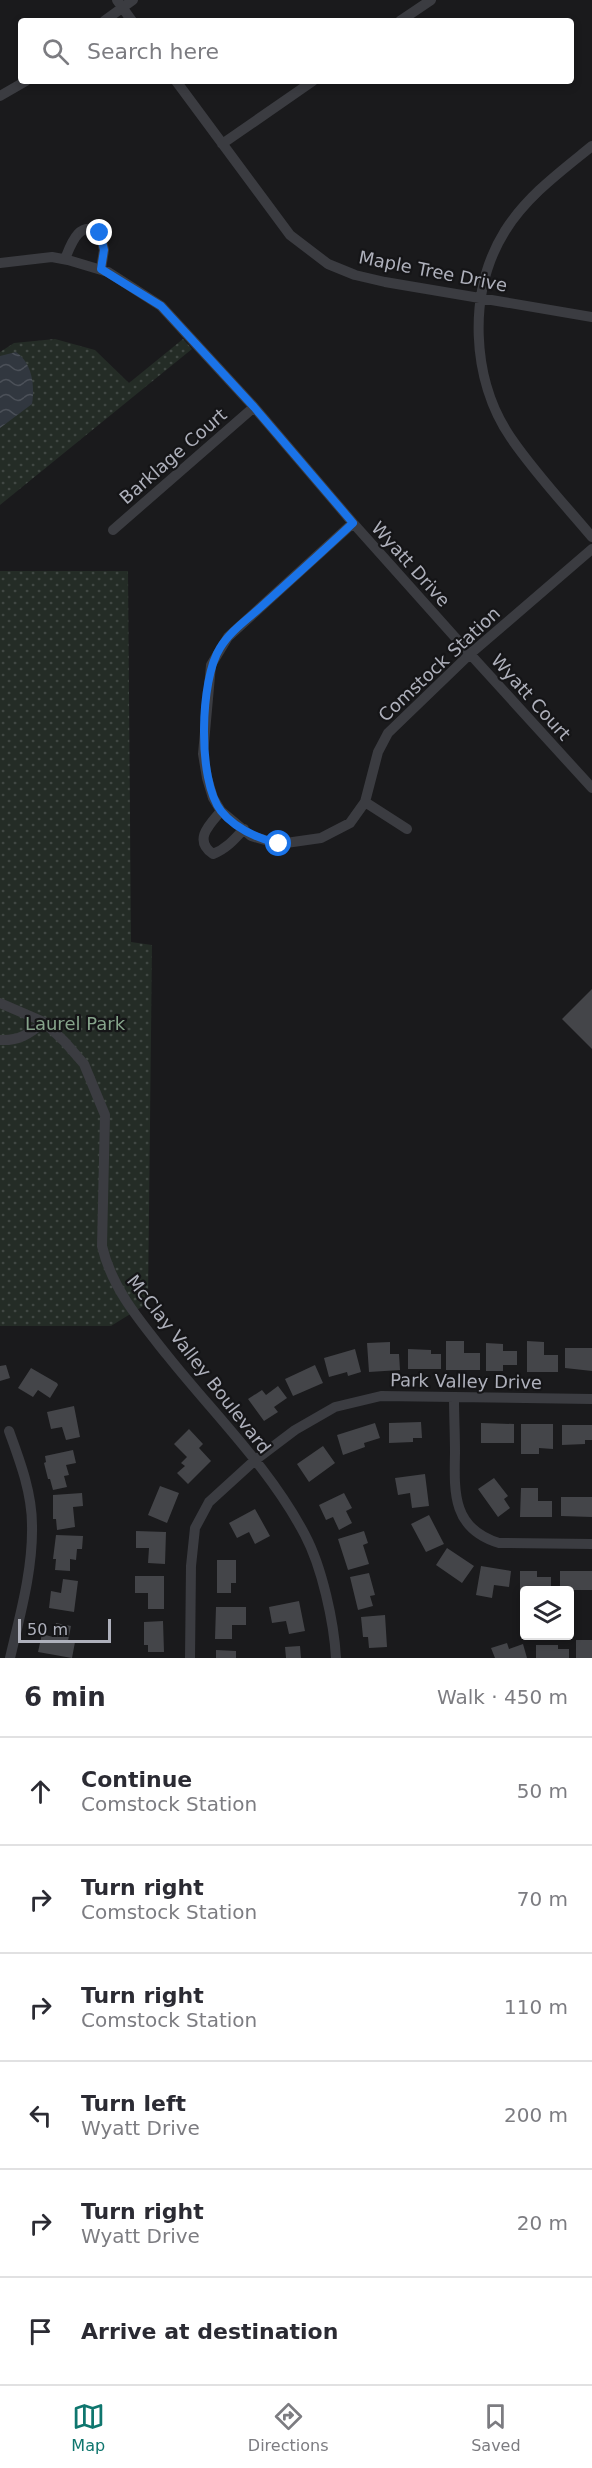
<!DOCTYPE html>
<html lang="en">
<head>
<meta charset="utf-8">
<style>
  body { margin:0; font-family:"DejaVu Sans",sans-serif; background:#f7f7f7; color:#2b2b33 }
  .controls { position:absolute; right:18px; bottom:18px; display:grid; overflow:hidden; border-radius:6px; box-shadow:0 3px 9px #0003 }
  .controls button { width:54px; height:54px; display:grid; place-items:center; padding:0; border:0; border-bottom:2px solid #e1e1e2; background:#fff; color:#2b2b33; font:30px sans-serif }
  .scale { position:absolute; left:18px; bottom:15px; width:93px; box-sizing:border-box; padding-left:6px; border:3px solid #aeb0bb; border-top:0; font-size:16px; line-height:21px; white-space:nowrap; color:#aeb0bb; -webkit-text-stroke:4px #151517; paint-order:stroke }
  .stop { position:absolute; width:18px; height:18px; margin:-14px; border:4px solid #1a73e8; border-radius:50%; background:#fff }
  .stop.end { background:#1a73e8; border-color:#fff; box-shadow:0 2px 6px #0008 }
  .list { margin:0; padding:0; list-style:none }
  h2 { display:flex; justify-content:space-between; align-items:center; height:78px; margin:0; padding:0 24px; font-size:26px }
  h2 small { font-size:20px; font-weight:400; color:#7c7c81 }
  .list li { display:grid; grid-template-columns:39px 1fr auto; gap:18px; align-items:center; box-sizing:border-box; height:108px; padding:0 24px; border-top:2px solid #e1e1e2 }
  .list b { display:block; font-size:22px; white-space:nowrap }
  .list p { margin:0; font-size:20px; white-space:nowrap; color:#7c7c81 }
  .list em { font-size:20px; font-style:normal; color:#7c7c81 }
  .icon { flex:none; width:33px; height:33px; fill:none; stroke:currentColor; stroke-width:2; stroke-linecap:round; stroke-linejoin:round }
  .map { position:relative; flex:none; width:592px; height:1658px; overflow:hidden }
  .search { position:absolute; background:#fff; box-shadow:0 3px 9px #0003; left:18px; right:18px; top:18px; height:66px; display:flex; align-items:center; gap:15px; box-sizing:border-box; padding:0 21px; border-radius:6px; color:#7c7c81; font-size:22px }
  .sheet { height:726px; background:#fff }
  nav { display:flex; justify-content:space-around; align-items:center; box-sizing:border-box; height:84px; border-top:2px solid #e1e1e2; background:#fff; font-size:16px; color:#7c7c81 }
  nav a { display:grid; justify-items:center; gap:3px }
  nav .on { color:#0f766e }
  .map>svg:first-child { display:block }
</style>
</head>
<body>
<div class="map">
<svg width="592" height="1658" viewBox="0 0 592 1658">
  <defs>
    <pattern id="park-dots" width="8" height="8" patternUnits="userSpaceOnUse" patternTransform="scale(1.5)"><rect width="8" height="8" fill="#242c26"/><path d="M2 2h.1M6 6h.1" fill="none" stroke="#414844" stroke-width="1.8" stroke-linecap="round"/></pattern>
    <pattern id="water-waves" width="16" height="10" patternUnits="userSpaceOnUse" patternTransform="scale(1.5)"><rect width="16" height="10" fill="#31373f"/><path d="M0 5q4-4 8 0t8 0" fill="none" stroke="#4c5159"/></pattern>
  </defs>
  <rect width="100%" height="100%" fill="#1a1a1c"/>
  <path fill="url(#park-dots)" d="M55 339 95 350 129 383 183 339 192 349 0 505V352L14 343Z
    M0 571H128L131 942 152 945 148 1303 111 1326H0Z"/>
  <path fill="url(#water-waves)" d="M16 352C32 363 35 385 32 404L0 428V356Z"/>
  <path fill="#444549" d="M592 989V1049L562 1019Z
    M446 1341H464V1353H480V1370H446Z
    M527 1341 544 1342V1355H558V1372H527Z
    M390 1342V1354H399L400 1370 369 1372 367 1343Z
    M486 1343 503 1344V1351H517V1365H503V1371H486Z
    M565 1348H592V1371L565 1368Z
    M355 1349 361 1372 348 1376 347 1372 329 1377 324 1358Z
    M408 1349 431 1350V1354H441V1369H408Z
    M6 1365 10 1378 0 1381V1366Z
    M315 1365 323 1383 293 1396 285 1379Z
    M31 1368 57 1383 58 1385 50 1398 38 1390 33 1397 18 1388Z
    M278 1386 287 1398 274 1407 278 1412 264 1421 248 1399 262 1390 266 1395Z
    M74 1406 80 1437 66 1440 62 1427 51 1429 47 1412Z
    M421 1422 422 1438H413V1442L389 1443V1423Z
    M375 1423 380 1438 364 1443 365 1447 343 1455 337 1435Z
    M481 1423 514 1424V1443H481Z
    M521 1424H553V1449L539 1448V1454H521Z
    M562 1425H592V1440H585V1444L562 1445Z
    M189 1429 203 1444 199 1448 211 1461 188 1484 177 1473 185 1466 181 1463 187 1457 174 1444Z
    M323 1446 335 1463 309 1482 297 1464Z
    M73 1450 76 1463 66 1465 69 1475 64 1476 67 1487 53 1490 50 1479H48L44 1463 46 1462 45 1456Z
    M425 1474 429 1506 412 1508 410 1493 398 1495 395 1478Z
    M494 1478 508 1496 504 1499 510 1508 498 1517 478 1489Z
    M160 1486 179 1493 167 1523 148 1515Z
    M521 1488H538V1501H552V1517H520Z
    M82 1493 83 1506 73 1507 75 1527 57 1530 56 1519H53V1495Z
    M344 1493 352 1508 346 1511 352 1523 339 1530 333 1517 326 1520 319 1505Z
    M561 1497H592V1517L561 1516Z
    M255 1509 270 1536 255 1544 249 1532 237 1538 229 1523Z
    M429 1515 444 1544 426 1552 411 1524Z
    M136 1531 166 1532 165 1564 148 1563 149 1548H136Z
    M364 1531 368 1543 363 1545 369 1564 348 1570 338 1539Z
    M56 1535 83 1536 82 1549H77L76 1560 70 1559V1571L55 1570 56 1559H53Z
    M447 1548 474 1566 462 1583 436 1565Z
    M217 1560H236V1583H231V1593H217Z
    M481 1566 511 1571 509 1587 494 1585 492 1598 476 1595Z
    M520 1571H537V1577H551V1590H524V1598H520Z
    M560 1571H592V1590H560Z
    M369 1573 375 1595 370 1596 373 1606 358 1610 350 1577Z
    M135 1576H164V1609H148V1593H135Z
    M63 1579 78 1581 74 1612 49 1608 51 1591 61 1593Z
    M299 1601 305 1631 289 1634 286 1621 272 1623 269 1607Z
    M216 1607H246V1625H232V1639H215Z
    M385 1615 387 1647 369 1648 368 1637H363L361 1617Z
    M163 1621 164 1652H148V1645H144V1622Z
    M56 1623 71 1626 68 1641 75 1642 72 1658 38 1652 42 1634 53 1637Z
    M576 1640H592V1658H576Z
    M507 1643 509 1649 523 1644 527 1658H495L491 1648Z
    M536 1645H558V1649H569V1658H536Z
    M300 1646 301 1658H286L285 1647Z
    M216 1650 236 1651V1658H216Z"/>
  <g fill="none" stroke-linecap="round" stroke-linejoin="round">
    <path stroke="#3b3c41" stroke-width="10" d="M117 0 132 21
      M104 21 133 0
      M400 21 431 0
      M176 81 290 235 328 264 355 275 385 282 592 317
      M0 96 26 81
      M222 144 313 81
      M592 146C560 172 527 196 505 231 467 292 471 380 511 438 535 473 565 505 592 537
      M65 259C71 244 79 219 100 233L104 250 101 269
      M0 263 52 257 68 260 108 272 161 306 254 407 353 523 470 654 592 788
      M353 523 228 637 211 665 203 754 207 778 213 798 221 811 251 836 279 844 321 838 350 823 365 802 378 752 388 733 470 654 592 549
      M113 530 254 407
      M365 802 407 829
      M221 811C209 825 193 840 213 854 226 849 234 840 244 829
      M0 1003 44 1022 64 1041 84 1064 105 1115 102 1246C112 1289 140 1321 167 1355 213 1413 270 1468 305 1535 322 1567 334 1622 336 1658
      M0 1040C19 1041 29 1034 44 1022
      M454 1397C454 1416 455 1434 455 1453 454 1494 453 1529 499 1543L592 1544
      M9 1431C20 1461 32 1493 32 1525 33 1570 20 1615 10 1658
      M190 1658 191 1566 195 1528 209 1502 254 1461 295 1430 335 1407 381 1396 592 1399"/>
  </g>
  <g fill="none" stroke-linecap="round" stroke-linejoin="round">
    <path stroke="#1a73e8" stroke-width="8" d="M100 233 104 250 101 269 161 306 254 407 353 523C323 551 292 579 262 606 248 619 230 631 220 648 200 679 197 780 221 811 235 829 257 838 279 844"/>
  </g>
  <g text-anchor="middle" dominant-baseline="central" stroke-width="4.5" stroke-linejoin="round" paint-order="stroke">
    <g font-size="18" fill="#aeb0bb" stroke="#151517">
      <text transform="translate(433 271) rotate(11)">Maple Tree Drive</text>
      <text transform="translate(173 456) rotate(-41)">Barklage Court</text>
      <text transform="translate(411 564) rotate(48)">Wyatt Drive</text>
      <text transform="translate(439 664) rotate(-43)">Comstock Station</text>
      <text transform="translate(531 697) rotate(48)">Wyatt Court</text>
      <text transform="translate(199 1364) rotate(52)">McClay Valley Boulevard</text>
      <text transform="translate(466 1381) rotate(1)">Park Valley Drive</text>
    </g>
    <g font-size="18" fill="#86a48b" stroke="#151517">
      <text x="75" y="1023">Laurel Park</text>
    </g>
  </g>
</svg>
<div class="controls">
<button><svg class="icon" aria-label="layers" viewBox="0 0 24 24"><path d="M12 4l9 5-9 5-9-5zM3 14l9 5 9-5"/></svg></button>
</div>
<div class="scale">50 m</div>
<div class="stop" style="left:279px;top:844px"></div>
<div class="stop end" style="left:100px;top:233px"></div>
<div class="search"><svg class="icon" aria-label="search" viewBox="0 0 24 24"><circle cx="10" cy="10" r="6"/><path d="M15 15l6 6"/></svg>Search here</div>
</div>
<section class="sheet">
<h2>6 min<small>Walk · 450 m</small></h2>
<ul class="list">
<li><svg class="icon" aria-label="ahead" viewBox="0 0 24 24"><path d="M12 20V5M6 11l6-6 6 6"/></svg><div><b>Continue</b><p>Comstock Station</p></div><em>50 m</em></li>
<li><svg class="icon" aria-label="right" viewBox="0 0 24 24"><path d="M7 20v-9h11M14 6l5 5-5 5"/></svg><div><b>Turn right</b><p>Comstock Station</p></div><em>70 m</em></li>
<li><svg class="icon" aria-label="right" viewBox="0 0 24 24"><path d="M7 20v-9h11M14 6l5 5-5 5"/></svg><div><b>Turn right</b><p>Comstock Station</p></div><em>110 m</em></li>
<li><svg class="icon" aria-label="left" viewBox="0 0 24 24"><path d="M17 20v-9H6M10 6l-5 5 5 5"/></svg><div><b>Turn left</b><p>Wyatt Drive</p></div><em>200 m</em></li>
<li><svg class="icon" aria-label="right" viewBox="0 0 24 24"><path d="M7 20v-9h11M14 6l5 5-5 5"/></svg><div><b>Turn right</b><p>Wyatt Drive</p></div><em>20 m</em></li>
<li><svg class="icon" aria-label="arrive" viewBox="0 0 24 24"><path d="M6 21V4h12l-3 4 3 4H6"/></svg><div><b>Arrive at destination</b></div></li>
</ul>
</section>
<nav>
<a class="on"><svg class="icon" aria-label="map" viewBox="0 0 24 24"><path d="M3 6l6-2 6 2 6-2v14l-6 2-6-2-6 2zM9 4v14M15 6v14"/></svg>Map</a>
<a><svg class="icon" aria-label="directions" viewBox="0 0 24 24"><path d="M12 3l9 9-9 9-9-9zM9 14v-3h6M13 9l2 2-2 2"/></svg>Directions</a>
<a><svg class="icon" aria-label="saved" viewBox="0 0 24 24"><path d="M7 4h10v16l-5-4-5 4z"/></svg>Saved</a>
</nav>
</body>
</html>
